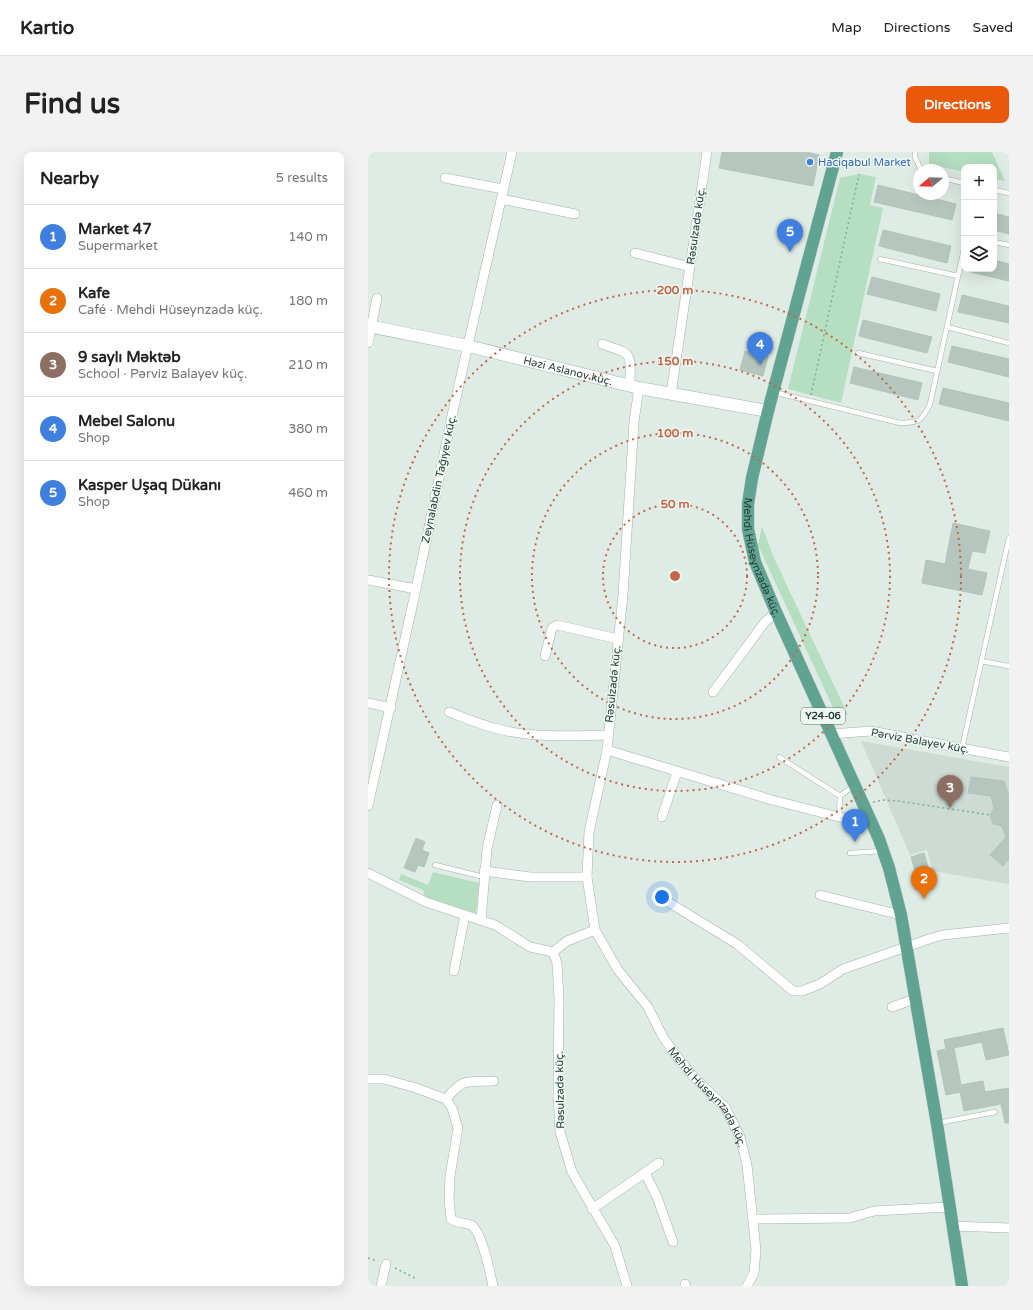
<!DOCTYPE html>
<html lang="en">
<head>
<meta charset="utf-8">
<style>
  body { margin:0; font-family:"Varela Round",sans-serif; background:#f2f2f2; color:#222 }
  .controls { position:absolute; right:12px; top:12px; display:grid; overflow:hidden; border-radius:8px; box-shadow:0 4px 16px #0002 }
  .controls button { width:36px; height:36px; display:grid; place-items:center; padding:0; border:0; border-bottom:1px solid #e0e0e0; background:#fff; color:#222; font:20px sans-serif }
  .compass { position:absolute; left:545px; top:12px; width:36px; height:36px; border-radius:50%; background:#fff; box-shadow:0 4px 16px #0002; rotate:251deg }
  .you { position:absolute; left:294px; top:745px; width:14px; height:14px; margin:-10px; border:3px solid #fff; border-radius:50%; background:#1a73e8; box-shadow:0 0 0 6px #1a73e833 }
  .badge { display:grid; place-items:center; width:26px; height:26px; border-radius:50%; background:#ea580c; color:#fff; font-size:13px; font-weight:700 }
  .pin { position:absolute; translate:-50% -33px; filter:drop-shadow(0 1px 2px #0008) }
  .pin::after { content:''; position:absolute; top:21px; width:14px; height:12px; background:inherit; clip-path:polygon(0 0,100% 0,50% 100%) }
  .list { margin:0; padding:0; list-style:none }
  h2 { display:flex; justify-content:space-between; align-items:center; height:52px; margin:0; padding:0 16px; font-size:17px }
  h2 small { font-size:13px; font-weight:400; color:#767676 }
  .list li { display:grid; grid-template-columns:26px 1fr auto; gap:12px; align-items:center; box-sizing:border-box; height:64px; padding:0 16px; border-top:1px solid #e0e0e0 }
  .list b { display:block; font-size:15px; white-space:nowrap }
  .list p { margin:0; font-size:13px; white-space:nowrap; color:#767676 }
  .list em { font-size:13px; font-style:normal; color:#767676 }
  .icon { flex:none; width:22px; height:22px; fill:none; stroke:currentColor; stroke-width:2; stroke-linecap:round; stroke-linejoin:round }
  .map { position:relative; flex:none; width:641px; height:1134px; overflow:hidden; border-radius:8px }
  header { display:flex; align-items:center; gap:24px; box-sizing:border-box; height:56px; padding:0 20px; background:#fff; border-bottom:1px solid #e0e0e0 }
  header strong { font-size:19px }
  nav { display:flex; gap:22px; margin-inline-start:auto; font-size:14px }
  .intro { display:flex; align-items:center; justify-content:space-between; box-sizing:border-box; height:96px; padding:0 24px }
  h1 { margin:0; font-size:28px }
  .button { padding:10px 18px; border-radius:8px; background:#ea580c; color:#fff; font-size:14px; font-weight:700 }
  main { display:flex; gap:24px; padding:0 24px }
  aside { flex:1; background:#fff; border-radius:8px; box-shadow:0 4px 16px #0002 }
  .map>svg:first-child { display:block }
</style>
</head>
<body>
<header>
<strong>Kartio</strong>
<nav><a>Map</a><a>Directions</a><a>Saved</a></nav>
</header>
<div class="intro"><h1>Find us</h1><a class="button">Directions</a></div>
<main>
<aside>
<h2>Nearby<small>5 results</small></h2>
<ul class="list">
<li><span class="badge" style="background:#3f7fe0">1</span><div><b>Market 47</b><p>Supermarket</p></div><em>140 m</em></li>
<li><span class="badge" style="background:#e8710a">2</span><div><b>Kafe</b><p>Café · Mehdi Hüseynzadə küç.</p></div><em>180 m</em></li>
<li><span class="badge" style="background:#8d6e63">3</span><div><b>9 saylı Məktəb</b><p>School · Pərviz Balayev küç.</p></div><em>210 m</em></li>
<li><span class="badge" style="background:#3f7fe0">4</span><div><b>Mebel Salonu</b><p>Shop</p></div><em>380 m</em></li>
<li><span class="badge" style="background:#3f7fe0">5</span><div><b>Kasper Uşaq Dükanı</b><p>Shop</p></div><em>460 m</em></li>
</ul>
</aside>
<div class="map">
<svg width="641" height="1134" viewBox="0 0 641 1134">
  <rect width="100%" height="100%" fill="#dfebe5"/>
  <path fill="#cddbd4" d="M493 589 641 615V732L565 719 559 698 542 703Z"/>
  <path fill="#b6dec0" d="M561 0H624L637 29 626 27V15H596V20L561 12Z
    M491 22 508 25 502 53 515 56 473 251 420 237 472 26Z
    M394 374 406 406 480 563 467 560 390 393Z
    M65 720 111 731 108 761 57 745 55 738 31 728 33 722 60 733Z"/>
  <path fill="#b4c6be" stroke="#b1c5bc" d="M354 0H438L451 3 445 34 351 16Z
    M510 33 588 52 584 68 506 50Z
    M626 61 641 65V82L626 78Z
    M515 78 583 94 579 111 511 94Z
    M626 108 641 112V129L602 120 603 117H626Z
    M504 125 572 142 568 159 499 142Z
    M594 143 641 154V171L590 160Z
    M495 168 564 185 559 201 491 184Z
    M584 194 641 207V225L580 210Z
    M377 199 400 205 395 224 372 218Z
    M486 215 554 231 550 248 482 231Z
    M575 236 641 251V269L571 252Z
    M585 371 622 379 617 401 604 399 600 417 619 421 614 443 554 431 558 408 577 412Z
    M603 625 636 629 641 644V707L635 714 622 703 638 685 634 674 625 672 622 663 626 656 623 644 600 641Z
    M48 686 57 690 54 698 61 701 56 715 50 713 47 720 36 716Z
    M556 701 564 729 551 733 543 705Z
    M635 876 641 903 618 908 614 890 586 896 593 933 615 929 617 940 641 936V971H637L633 952 596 959 592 940 578 943 569 899 578 897 576 888Z"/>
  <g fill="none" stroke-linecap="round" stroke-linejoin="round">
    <g stroke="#a2b3ac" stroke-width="5.5">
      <path id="lane" d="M547 0V5L553 18
        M575 26 596 31
        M626 38 641 41
        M626 90 641 93
        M512 107 590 124
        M579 175 641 191
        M490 201 569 219
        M405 240 532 271C551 271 554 269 562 252L596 97
        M613 509 641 514
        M594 596 641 386
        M411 605 472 644
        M471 665 472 644 485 634
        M482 701 514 699
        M67 713 116 725
        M570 971 627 960"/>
    </g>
    <g stroke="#a2b3ac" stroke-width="10">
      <g id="street">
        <path d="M77 26 135 37"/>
        <path d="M133 47 207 62"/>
        <path d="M267 101 322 115"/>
        <path d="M0 191 9 146"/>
        <path d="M234 192C267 203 262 200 262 234"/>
        <path d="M303 242 339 0"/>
        <path d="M0 428 48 437"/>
        <path d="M177 504 184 476 189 473 250 487"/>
        <path d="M345 540 397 470 408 460"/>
        <path d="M0 551 23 556"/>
        <path d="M81 560C97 566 113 573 130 577 165 586 204 584 240 583"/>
        <path d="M463 582 503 579 641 605"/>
        <path d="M239 598 404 648 487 669 504 670"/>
        <path d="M0 654 48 437 85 259 144 0"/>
        <path d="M294 665 309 620"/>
        <path d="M116 719 162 725H219"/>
        <path d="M0 721 58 750 127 773 162 795 185 800"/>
        <path d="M452 743 533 763"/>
        <path d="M292 745 369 792 425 839H434L452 832 475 817 561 787 575 783 641 776"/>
        <path d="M113 768 119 697 129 653"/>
        <path id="s1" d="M227 778 250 818 280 855 295 885 304 898 324 923 357 955 372 985 379 1013 388 1098 386 1121 379 1134"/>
        <path d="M86 819 97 763"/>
        <path d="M524 855 547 847"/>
        <path d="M0 927H16L48 936 78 947 84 956 90 976 82 1024 81 1047 83 1067C89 1072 97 1070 103 1073 114 1079 122 1121 125 1134"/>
        <path d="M78 947C96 925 99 930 126 929"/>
        <path d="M277 1021 289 1045 305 1090"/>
        <path d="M224 1057 291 1011"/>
        <path d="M386 1067 482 1066 506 1059 581 1055"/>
        <path d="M583 1074 641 1076"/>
        <path d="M317 1132 318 1134"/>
        <path d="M13 1134 18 1112"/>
        <path d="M259 1134 247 1094 204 1020 192 980 190 942 191 846 189 811 185 800 199 789 227 778 219 725 221 680 239 598 255 443 266 269 271 236"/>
      </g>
    </g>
    <g stroke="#9db7ae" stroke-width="13">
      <g id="secondary">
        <path id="s2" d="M0 174 100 194 271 236 400 259"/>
      </g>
    </g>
    <g stroke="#c0c8c6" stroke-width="13">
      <g id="primary">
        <path id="s3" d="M469 0 400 259 384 326 380 352V377L387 410 408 460 511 687 521 716 533 763 569 972 594 1134"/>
      </g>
    </g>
    <path stroke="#7db0a0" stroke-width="1.5" stroke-dasharray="2 3" stroke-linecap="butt" d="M443 243 491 22
      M505 650 516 648 530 649 622 663
      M0 1106 9 1109
      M27 1116 47 1126"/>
    <use href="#lane" stroke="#fff" stroke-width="4.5"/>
    <use href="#street" stroke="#fff" stroke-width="9"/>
    <use href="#secondary" stroke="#fff" stroke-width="12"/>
    <use href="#primary" stroke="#61a391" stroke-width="12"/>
  </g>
  <g fill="none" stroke="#c26848" stroke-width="2" stroke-dasharray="2 4">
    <circle cx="307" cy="424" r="72"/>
    <circle cx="307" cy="424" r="143"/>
    <circle cx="307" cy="424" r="215"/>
    <circle cx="307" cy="424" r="286"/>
  </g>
  <circle fill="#3f7fe0" stroke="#eff7f3" stroke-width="1.5" cx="442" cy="10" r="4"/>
  <g text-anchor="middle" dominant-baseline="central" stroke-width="3" stroke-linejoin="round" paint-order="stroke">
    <rect fill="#eff7f3" stroke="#5d746d" stroke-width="1" x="433" y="556" width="44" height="16" rx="3"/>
    <g font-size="10" font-weight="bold" fill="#1f3c34">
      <text x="455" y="564">Y24-06</text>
    </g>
    <g font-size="11" fill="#366cbe" stroke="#eff7f3" text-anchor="start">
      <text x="450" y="10">Haciqabul Market</text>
    </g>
    <g font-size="11" fill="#1f3c34" stroke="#eff7f3">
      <text transform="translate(328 74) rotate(-82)">Rəsulzadə küç.</text>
      <text stroke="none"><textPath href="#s2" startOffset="205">Həzi Aslanov küç.</textPath></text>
      <text transform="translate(71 327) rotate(-78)">Zeynalabdin Tağıyev küç.</text>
      <text stroke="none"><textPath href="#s3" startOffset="419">Mehdi Hüseynzadə küç.</textPath></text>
      <text transform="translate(245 532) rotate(-84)">Rəsulzadə küç.</text>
      <text transform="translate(552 589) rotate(10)">Pərviz Balayev küç.</text>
      <text transform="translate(192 938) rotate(-91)">Rəsulzadə küç.</text>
      <text stroke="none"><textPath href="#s1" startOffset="203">Mehdi Hüseynzadə küç.</textPath></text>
    </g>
  </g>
  <circle cx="307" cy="424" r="6" fill="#c26848" stroke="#eff7f3" stroke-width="2"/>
  <g font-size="12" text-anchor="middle" font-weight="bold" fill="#c26848" stroke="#eff7f3" stroke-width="3" stroke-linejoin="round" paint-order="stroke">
    <text x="307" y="142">200 m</text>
    <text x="307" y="213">150 m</text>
    <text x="307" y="285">100 m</text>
    <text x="307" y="356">50 m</text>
  </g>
</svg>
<div class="controls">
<button>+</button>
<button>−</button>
<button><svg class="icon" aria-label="layers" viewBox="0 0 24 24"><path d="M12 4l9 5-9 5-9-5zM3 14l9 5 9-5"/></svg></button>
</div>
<svg class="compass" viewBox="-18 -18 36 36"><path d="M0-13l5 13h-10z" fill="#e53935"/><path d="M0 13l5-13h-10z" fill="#767676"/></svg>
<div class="you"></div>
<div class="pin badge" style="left:487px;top:690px;background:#3f7fe0">1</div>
<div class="pin badge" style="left:556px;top:747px;background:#e8710a">2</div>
<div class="pin badge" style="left:582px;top:656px;background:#8d6e63">3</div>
<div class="pin badge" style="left:392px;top:213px;background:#3f7fe0">4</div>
<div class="pin badge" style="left:422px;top:100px;background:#3f7fe0">5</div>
</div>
</main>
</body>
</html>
